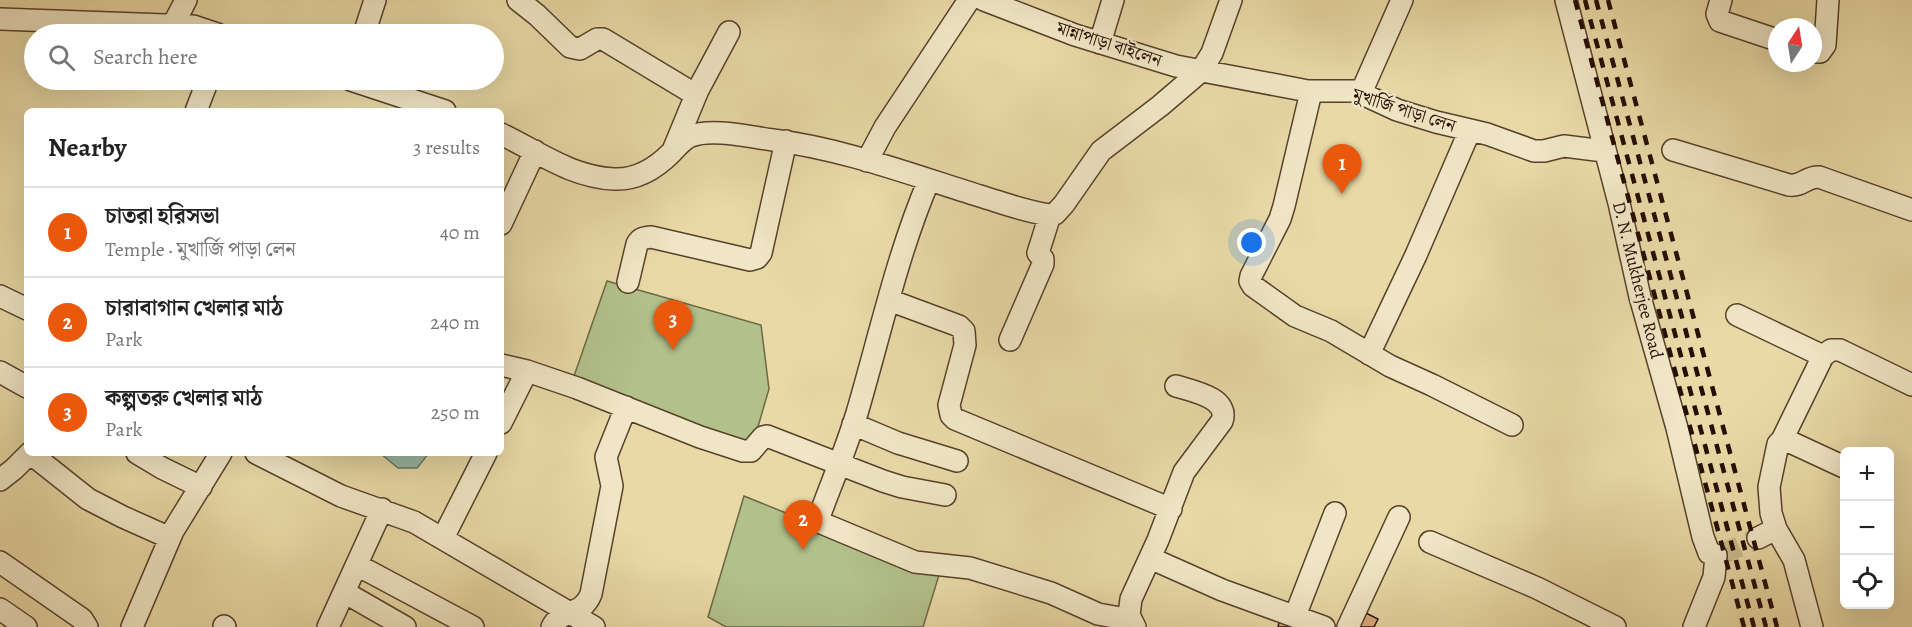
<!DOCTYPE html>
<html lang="en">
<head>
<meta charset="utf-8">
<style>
  body { margin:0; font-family:Alegreya,"Noto Serif Bengali",serif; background:#f6f6f6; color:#222 }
  .controls { position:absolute; right:18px; bottom:18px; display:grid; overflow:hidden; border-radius:9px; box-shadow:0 6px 24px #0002 }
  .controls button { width:54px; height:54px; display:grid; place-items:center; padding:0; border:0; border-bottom:2px solid #e0e0e0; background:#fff; color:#222; font:30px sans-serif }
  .compass { position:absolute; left:1768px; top:18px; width:54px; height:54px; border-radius:50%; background:#fff; box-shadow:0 6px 24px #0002; rotate:12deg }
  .you { position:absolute; left:1252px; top:243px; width:21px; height:21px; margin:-15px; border:4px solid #fff; border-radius:50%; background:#1a73e8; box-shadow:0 0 0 9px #1a73e833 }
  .badge { display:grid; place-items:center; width:39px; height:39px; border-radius:50%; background:#ea580c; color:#fff; font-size:20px; font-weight:700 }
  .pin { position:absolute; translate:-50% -50px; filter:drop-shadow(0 2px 3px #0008) }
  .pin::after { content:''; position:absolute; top:32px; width:21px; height:18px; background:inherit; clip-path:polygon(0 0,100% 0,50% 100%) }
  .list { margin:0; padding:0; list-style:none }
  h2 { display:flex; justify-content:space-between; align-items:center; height:78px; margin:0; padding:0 24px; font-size:26px }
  h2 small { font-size:20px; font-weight:400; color:#767676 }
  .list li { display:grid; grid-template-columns:39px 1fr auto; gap:18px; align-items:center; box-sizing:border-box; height:90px; padding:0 24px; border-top:2px solid #e0e0e0 }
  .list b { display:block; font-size:22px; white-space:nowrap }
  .list p { margin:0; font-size:20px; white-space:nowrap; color:#767676 }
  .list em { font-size:20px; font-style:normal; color:#767676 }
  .icon { flex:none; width:33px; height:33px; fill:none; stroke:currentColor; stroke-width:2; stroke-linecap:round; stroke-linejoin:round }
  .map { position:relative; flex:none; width:1912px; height:627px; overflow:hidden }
  .search { position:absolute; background:#fff; box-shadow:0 6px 24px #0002; left:24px; top:24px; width:480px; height:66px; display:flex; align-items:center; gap:15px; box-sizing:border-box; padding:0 21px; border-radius:33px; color:#767676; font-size:22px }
  .panel { position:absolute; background:#fff; box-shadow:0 6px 24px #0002; left:24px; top:108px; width:480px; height:348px; border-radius:9px }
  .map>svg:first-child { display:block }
</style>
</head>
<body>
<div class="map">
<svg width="1912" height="627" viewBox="0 0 1912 627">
  <rect width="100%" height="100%" fill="#e8d9a6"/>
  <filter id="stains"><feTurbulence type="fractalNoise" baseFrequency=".00333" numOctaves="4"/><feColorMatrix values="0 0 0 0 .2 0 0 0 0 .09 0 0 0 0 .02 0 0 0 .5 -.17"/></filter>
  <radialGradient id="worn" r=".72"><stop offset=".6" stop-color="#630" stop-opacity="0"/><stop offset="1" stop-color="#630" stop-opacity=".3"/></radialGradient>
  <path fill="#b2c08a" stroke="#6c6746" stroke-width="1.5" d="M607 281 761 325 769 389 752 447C693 421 632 403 574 376Z
    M744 496 939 575 923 627H726L708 617Z"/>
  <path fill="#97baa8" stroke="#6a7566" stroke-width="1.5" d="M380 453H429L417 468H398Z"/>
  <path fill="#ddab79" stroke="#270e03" stroke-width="1.5" d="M1362 611 1378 619 1374 627H1355Z
    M1280 618 1305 627H1278Z"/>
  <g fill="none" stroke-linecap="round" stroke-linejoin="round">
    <path stroke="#cbbb8e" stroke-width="21" stroke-dasharray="21 10" stroke-linecap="butt" d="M1720 555 1758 538"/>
    <g stroke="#57412c" stroke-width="24">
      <path id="minor" d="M518 0 537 15 570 47 580 49 597 39H603L696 95
        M984 0 1075 35 1176 66 1308 91H1356L1397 110 1436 122 1487 134 1534 151H1544L1564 146 1604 151
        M1566 0 1619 203 1640 297 1677 428 1703 537 1709 553 1716 555
        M1721 0 1717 14 1720 21 1777 40
        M0 19 193 26 217 34
        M173 25 186 0
        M364 34 375 0
        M1100 43 1113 0
        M1813 52H1820L1825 45 1828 0
        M351 80 445 111
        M1311 92 1284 206 1280 219 1251 276 1250 281 1253 286 1295 316 1331 331 1390 366 1432 385 1512 425
        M1361 93 1402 0
        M196 111 208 80
        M501 134C539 152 571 177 614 179 636 180 656 168 671 153 677 147 683 139 691 136 712 128 750 137 773 140 844 149 912 175 980 196 1003 203 1026 212 1050 215L1055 214 1064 204 1101 151 1160 106 1201 71 1212 53 1231 0
        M674 148 698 90 729 32
        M1673 150 1789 185C1802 187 1807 176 1819 177L1912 210
        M867 161 885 127 969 0
        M929 180C897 255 880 335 857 413 846 449 832 482 819 517V522L915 562 970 568 1051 593 1098 614 1131 620
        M501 224 535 151
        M628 282 637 244C640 238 644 238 651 237L750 260 757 258 761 253 786 141
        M0 296 27 309
        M889 300 959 326 964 331 965 345 949 405 951 415 955 419 1171 509
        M1737 315 1823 356 1831 350H1840L1912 385
        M1010 340 1043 264V259L1038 253 1050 215
        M1369 354 1416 255 1470 130
        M501 365 527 371 577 388 700 437 743 451H751L763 437 767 436 883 481 902 487 945 495
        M0 372 27 387
        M501 423 527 371
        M853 424 898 443 957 461
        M1782 440 1823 356
        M30 453 88 499 123 517 170 538
        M137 453 162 468 201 487
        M256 453 341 496 414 522 594 627
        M0 480 14 469 30 453
        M443 538 486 453
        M1758 538 1776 529
        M1430 542 1537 588 1615 627
        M1150 558 1222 590 1324 627
        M0 562 82 619 87 627
        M357 565 473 627
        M344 592 405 627
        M0 609 26 627
        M1295 616 1335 513
        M224 626 225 627
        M132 627 173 531 221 453
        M328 627 382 509
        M552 627C562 608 582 617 591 594L612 486 606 457 626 407
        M1135 627 1129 615 1131 599 1158 540 1184 472 1222 421C1230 398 1192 391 1176 386
        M1348 627 1399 517
        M1694 627 1714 577 1716 555
        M1812 627 1794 560 1776 529 1771 513 1769 487 1778 444 1782 440 1788 441 1844 467"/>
    </g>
    <use href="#minor" stroke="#f0e6c5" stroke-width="21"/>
    <path stroke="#270e03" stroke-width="4.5" stroke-dasharray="10 10" stroke-linecap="butt" d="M1575 0 1744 627
      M1585 0 1754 627
      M1596 0 1766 627
      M1608 0 1777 627"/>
  </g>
  <g text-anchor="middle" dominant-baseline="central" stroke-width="5" stroke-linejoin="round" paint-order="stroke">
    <g font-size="18" fill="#270e03" stroke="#f0e6c5">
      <text transform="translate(1109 44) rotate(18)">মান্নাপাড়া বাইলেন</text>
      <text transform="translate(1404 110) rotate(18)">মুখার্জি পাড়া লেন</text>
      <text transform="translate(1638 280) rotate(76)">D. N. Mukherjee Road</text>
    </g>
  </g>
  <rect width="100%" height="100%" filter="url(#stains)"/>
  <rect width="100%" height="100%" fill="url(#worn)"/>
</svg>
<div class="controls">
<button>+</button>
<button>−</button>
<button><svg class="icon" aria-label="locate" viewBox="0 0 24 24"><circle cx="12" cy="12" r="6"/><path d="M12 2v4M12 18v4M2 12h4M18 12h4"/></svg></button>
</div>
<svg class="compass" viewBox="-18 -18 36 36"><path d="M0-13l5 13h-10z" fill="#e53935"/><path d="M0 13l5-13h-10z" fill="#767676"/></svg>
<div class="you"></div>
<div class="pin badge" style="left:1342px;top:194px">1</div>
<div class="pin badge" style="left:803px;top:550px">2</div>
<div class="pin badge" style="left:673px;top:350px">3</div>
<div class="search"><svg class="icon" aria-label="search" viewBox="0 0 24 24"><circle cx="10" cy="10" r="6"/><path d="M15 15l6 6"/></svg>Search here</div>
<section class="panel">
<h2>Nearby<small>3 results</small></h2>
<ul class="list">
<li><span class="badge">1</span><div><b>চাতরা হরিসভা</b><p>Temple · মুখার্জি পাড়া লেন</p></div><em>40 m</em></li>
<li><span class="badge">2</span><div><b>চারাবাগান খেলার মাঠ</b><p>Park</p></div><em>240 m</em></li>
<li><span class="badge">3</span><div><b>কল্পতরু খেলার মাঠ</b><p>Park</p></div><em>250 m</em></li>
</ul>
</section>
</div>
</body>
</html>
